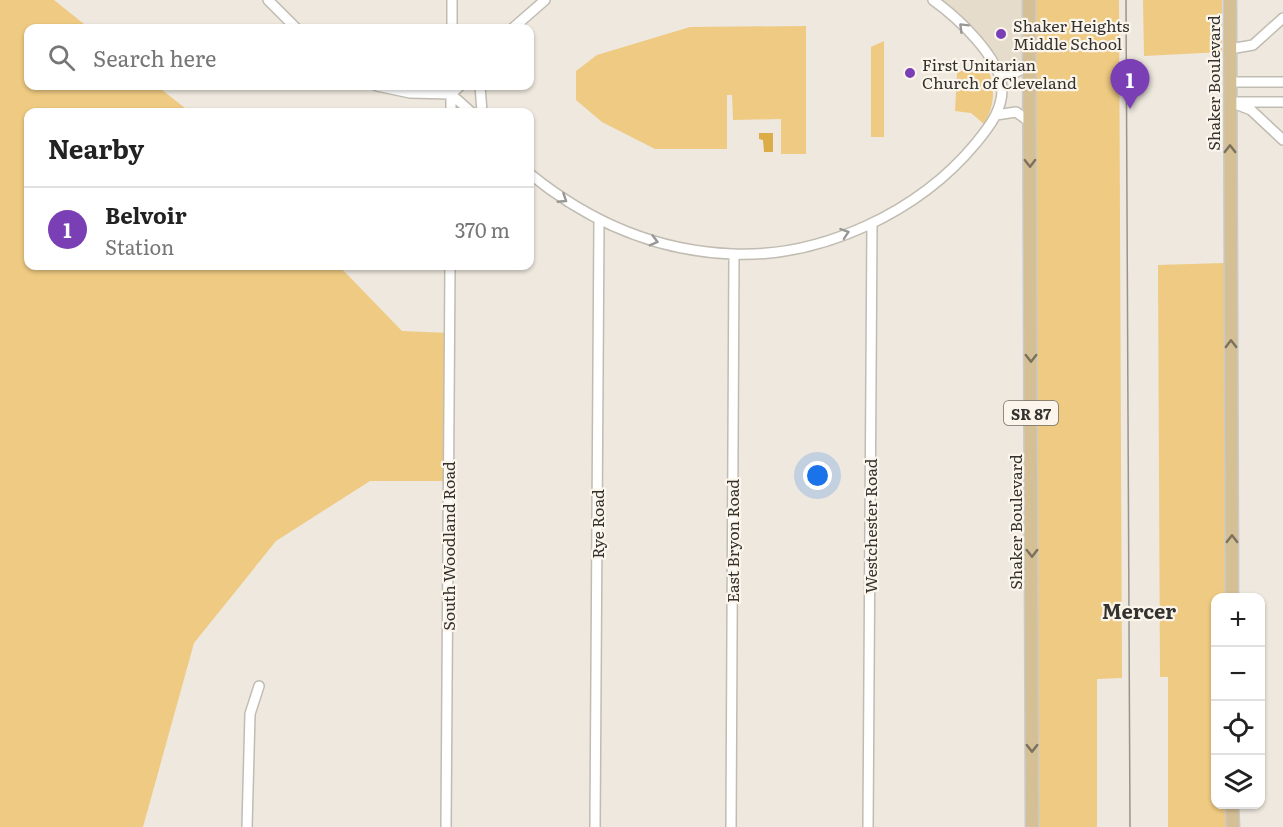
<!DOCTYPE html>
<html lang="en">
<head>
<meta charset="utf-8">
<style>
  body { margin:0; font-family:Literata,serif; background:#f2f2f2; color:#222 }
  .controls { position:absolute; right:18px; bottom:18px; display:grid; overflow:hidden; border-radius:12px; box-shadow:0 2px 4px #0004 }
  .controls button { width:54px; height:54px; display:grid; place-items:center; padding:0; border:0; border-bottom:2px solid #e0e0e0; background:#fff; color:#222; font:30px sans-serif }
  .you { position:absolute; left:818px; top:476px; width:21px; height:21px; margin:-15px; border:4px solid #fff; border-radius:50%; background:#1a73e8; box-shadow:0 0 0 9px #1a73e833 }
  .badge { display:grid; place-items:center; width:39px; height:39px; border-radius:50%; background:#7b3fb5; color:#fff; font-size:20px; font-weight:700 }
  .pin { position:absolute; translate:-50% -50px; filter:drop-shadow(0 2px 3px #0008) }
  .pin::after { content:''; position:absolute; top:32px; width:21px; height:18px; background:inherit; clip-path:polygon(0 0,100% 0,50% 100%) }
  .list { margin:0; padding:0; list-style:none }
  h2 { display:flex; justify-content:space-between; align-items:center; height:78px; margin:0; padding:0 24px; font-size:26px }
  h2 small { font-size:20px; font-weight:400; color:#767676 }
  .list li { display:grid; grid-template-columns:39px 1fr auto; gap:18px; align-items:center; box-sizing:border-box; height:84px; padding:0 24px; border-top:2px solid #e0e0e0 }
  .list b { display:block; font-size:22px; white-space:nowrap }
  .list p { margin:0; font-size:20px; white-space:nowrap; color:#767676 }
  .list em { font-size:20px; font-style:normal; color:#767676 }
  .icon { flex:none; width:33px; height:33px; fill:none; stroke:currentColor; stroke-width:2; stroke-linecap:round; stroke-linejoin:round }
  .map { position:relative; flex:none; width:1283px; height:827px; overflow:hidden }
  .search { position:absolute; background:#fff; box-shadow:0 2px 4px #0004; left:24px; top:24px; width:510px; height:66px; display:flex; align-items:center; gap:15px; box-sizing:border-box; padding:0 21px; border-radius:12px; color:#767676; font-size:22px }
  .panel { position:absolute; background:#fff; box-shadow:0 2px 4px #0004; left:24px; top:108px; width:510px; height:162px; border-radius:12px }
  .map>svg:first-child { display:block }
</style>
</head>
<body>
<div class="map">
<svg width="1283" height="827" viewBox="0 0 1283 827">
  <rect width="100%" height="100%" fill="#eee8de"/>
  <path fill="#e5dccb" d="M941 0H1025L1024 60 1012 68 1004 67 967 24Z"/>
  <path fill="#eeca82" d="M0 0H54L89 28H28V86H157L190 112H28V266H339L402 331 449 333 448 481H370L276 541 194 643 143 827H0Z
    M1029 0H1119L1122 678 1097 679V827H1033Z
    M1143 0H1222V52L1144 56Z
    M806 26V154H781V119L733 120 732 95H727V149H655L602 122 576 100V71L597 55 690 27Z
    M884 41V137H871V47Z
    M984 61C996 83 996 103 984 124L971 113 955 111 957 73Z
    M1225 263 1226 597 1216 598V804L1227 805V827H1168V677H1160L1158 265Z"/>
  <path fill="#dbac47" d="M759 133H773V152H764L763 140 759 139Z"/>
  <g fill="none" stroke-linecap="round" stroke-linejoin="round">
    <g stroke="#c1bcb2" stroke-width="12">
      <path id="minor" d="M268 0 296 28
        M452 28V0
        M513 28 545 0
        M1230 49 1253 45 1283 18
        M998 70 1015 73 1029 65
        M1230 82H1283
        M377 86 410 93 451 94
        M480 86 482 112
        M451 94 471 112
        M451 94 460 86
        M1230 102 1251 110 1283 140
        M1238 102H1283
        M451 112V86
        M996 115 1016 112 1030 122
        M530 174C588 221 656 251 732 254 822 258 919 212 976 143 989 127 1003 110 1002 87 999 56 957 17 933 0
        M247 827 250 714 259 686
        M446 827 450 266
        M595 827 599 221
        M731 827 734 254
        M868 827 872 224"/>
    </g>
    <g stroke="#cacac9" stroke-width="15">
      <path id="major" d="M1029 0 1032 827
        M1230 0 1232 598
        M1232 804 1233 827"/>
    </g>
    <use href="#minor" stroke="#fff" stroke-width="9"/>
    <use href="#major" stroke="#d5bf95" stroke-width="12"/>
    <path stroke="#98948d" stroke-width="1.5" d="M1126 0 1130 827"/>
  </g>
  <defs><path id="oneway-chevron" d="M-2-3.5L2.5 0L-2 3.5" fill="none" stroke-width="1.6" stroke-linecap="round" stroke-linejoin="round" transform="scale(1.5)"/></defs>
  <g stroke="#9a9896">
    <use href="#oneway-chevron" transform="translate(963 27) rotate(-135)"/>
    <use href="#oneway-chevron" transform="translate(563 199) rotate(33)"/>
    <use href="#oneway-chevron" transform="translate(845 233) rotate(-19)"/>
    <use href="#oneway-chevron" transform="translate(654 241) rotate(15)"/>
  </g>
  <g stroke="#7c715c">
    <use href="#oneway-chevron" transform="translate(1230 149) rotate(-90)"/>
    <use href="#oneway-chevron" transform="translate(1030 163) rotate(89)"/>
    <use href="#oneway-chevron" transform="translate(1231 344) rotate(-90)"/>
    <use href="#oneway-chevron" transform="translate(1031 358) rotate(90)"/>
    <use href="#oneway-chevron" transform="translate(1232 539) rotate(-90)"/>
    <use href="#oneway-chevron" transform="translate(1032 553) rotate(90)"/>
    <use href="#oneway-chevron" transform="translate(1032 748) rotate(90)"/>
  </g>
  <g fill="#7b3fb5" stroke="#fbf5eb" stroke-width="2">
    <circle cx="1001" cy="34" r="6"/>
    <circle cx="910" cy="73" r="6"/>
  </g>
  <g text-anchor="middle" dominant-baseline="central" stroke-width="4.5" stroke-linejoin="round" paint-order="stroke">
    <rect fill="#fbf5eb" stroke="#706c67" stroke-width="1.5" x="1004" y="401" width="54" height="24" rx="4.5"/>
    <g font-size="15" font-weight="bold" fill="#34322e">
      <text x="1031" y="413">SR 87</text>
    </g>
    <g font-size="16" fill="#34322e" stroke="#fbf5eb" text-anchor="start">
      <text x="1013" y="25">Shaker Heights<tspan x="1013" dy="18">Middle School</tspan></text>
      <text x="922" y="64">First Unitarian<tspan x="922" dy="18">Church of Cleveland</tspan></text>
    </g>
    <g font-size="16" fill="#34322e" stroke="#fbf5eb">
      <text transform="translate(1213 83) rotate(-90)">Shaker Boulevard</text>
      <text transform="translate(1015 522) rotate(-90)">Shaker Boulevard</text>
      <text transform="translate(597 524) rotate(-90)">Rye Road</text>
      <text transform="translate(870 526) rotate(-90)">Westchester Road</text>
      <text transform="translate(732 541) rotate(-90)">East Bryon Road</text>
      <text transform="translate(448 546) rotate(-90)">South Woodland Road</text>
    </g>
    <g font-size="20" font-weight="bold" fill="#34322e" stroke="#fbf5eb">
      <text x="1139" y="610">Mercer</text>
    </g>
  </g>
</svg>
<div class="controls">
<button>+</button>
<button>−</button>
<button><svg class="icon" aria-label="locate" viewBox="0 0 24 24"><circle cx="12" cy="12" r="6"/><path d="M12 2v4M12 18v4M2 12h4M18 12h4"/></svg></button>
<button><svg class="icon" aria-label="layers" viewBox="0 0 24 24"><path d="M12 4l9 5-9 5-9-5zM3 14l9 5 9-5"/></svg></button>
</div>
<div class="you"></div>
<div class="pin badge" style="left:1130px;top:109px">1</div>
<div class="search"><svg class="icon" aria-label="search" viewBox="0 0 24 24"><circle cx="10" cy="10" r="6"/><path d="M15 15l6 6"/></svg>Search here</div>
<section class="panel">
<h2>Nearby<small></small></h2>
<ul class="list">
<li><span class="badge">1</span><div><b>Belvoir</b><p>Station</p></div><em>370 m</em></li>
</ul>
</section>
</div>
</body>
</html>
